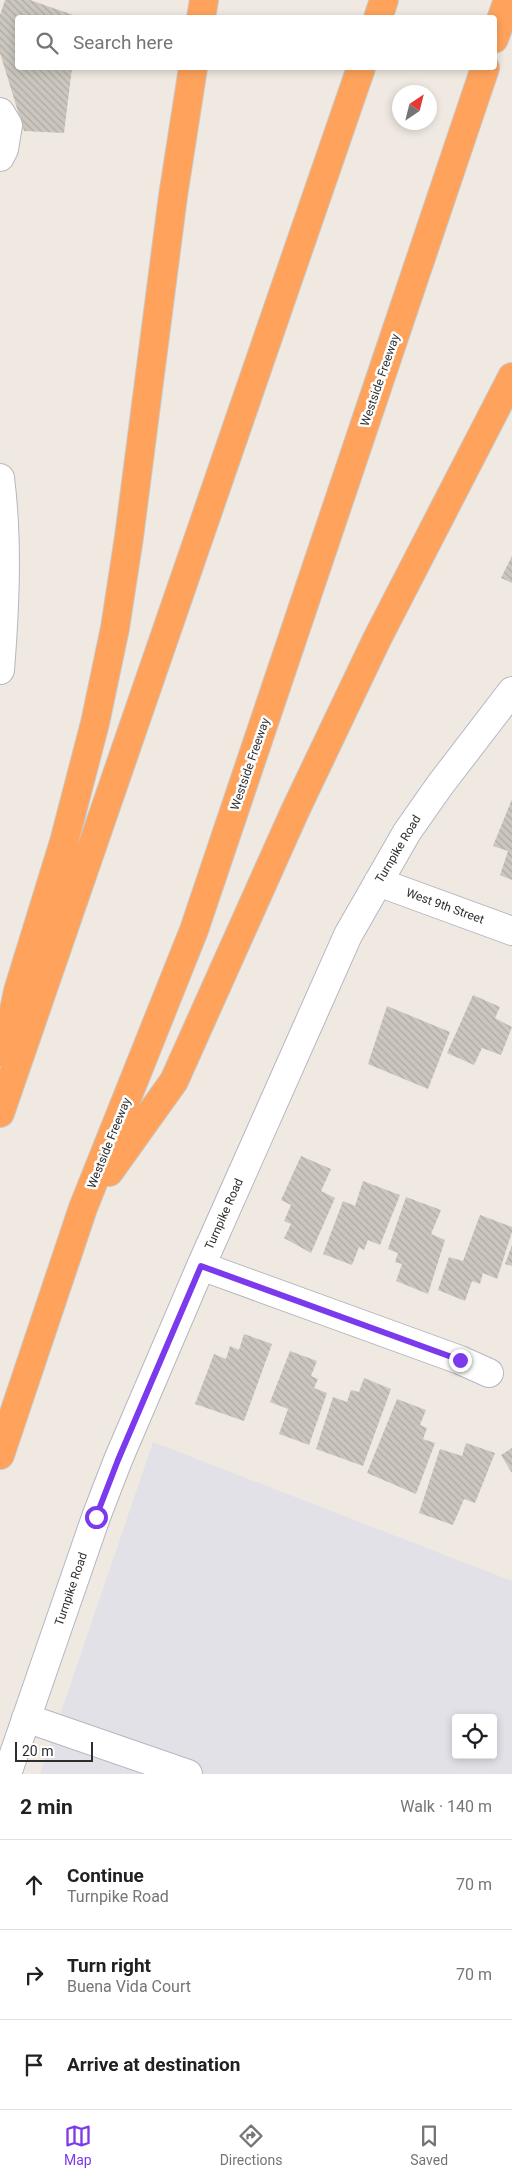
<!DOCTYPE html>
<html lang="en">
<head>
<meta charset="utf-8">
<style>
  body { margin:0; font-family:Roboto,sans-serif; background:#f6f6f6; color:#202124 }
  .controls { position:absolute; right:15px; bottom:15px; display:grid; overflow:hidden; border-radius:5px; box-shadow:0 2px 8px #0003 }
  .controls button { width:45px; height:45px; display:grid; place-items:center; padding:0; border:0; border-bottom:1px solid #e0e0e0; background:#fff; color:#202124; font:25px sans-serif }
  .compass { position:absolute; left:392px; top:85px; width:45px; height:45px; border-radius:50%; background:#fff; box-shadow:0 2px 8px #0003; rotate:35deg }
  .scale { position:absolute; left:15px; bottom:12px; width:78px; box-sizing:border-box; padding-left:5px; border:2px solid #2e2e2e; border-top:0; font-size:14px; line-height:18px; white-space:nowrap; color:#2e2e2e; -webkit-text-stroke:4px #fff; paint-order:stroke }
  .stop { position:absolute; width:15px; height:15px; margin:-11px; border:4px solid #7c3aed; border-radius:50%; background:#fff }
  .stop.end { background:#7c3aed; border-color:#fff; box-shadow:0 1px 5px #0008 }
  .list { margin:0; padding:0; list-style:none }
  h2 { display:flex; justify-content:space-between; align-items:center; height:65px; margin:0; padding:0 20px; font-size:21px }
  h2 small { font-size:16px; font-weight:400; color:#757577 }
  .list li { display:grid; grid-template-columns:32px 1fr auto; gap:15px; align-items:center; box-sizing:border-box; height:90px; padding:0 20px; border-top:1px solid #e0e0e0 }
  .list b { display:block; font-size:19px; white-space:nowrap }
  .list p { margin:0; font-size:16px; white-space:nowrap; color:#757577 }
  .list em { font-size:16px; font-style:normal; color:#757577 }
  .icon { flex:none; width:28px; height:28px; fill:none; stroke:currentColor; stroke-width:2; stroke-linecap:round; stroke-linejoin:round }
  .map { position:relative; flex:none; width:512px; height:1774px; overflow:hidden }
  .search { position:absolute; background:#fff; box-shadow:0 2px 8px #0003; left:15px; right:15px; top:15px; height:55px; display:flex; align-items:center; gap:12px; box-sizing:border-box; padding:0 18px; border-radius:5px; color:#757577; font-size:19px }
  .sheet { height:335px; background:#fff }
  nav { display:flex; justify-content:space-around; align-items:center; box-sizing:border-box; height:70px; border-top:1px solid #e0e0e0; background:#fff; font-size:14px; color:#757577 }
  nav a { display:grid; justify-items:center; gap:2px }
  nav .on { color:#7c3aed }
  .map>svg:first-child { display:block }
</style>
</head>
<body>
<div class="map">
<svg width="512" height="1774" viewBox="0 0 512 1774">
  <defs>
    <pattern id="building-back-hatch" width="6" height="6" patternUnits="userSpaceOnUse" patternTransform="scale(1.25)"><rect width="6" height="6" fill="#cbc7bf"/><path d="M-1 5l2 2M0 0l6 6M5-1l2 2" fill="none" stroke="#afaba4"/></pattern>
  </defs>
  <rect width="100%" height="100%" fill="#efe9e1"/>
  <path fill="#e3e1e8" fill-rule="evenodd" d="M153 1442 512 1581V1774H40ZM456 1718H493V1755H456Z"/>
  <path fill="url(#building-back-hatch)" d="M5 0H30L79 17 18 18V68H72L64 133 24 131 0 53V15Z
    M512 556V583L501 578Z
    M512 799V880L500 875 508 851 493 846Z
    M473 995 500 1007 495 1018 512 1027 501 1055 482 1048 474 1065 447 1053Z
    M387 1006 450 1032 428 1089 368 1064Z
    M301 1156 331 1169 321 1191 335 1198 311 1253 284 1238 291 1224 284 1221 291 1205 281 1200Z
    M363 1181 400 1195 380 1245 368 1240 364 1250 359 1247 352 1265 323 1254 343 1201 355 1206Z
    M406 1197 441 1210 431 1234 445 1240 428 1294 396 1281 402 1264 395 1262 398 1253 388 1249Z
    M480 1215 512 1227V1232L497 1279 483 1273 480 1284 472 1281 465 1301 438 1290 449 1257 463 1261Z
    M512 1245V1266L505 1264Z
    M244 1334 272 1344 244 1421 195 1404 214 1354 226 1359 230 1346 239 1350Z
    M290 1351 317 1361 311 1376 318 1379 314 1388 327 1393 309 1445 279 1434 288 1409 270 1402Z
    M364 1378 391 1389 363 1466 316 1449 333 1397 347 1402 351 1390 359 1392Z
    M397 1399 426 1410 420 1425 427 1428 423 1439 435 1443 416 1494 367 1473Z
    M466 1443 495 1453 475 1503 464 1499 453 1525 419 1513 440 1449 462 1456Z
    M512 1448V1473L501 1455Z"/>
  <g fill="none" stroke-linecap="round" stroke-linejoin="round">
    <g stroke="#b4b7c1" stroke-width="30">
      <path id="minor" d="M0 112 8 125 4 149 0 157
        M0 478C8 541 5 606 0 670
        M378 882 512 931
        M201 1266 460 1360 489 1373
        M26 1718 188 1774
        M7 1774 96 1517 118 1460 201 1266 348 935 407 832 440 785 512 691"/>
    </g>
    <g stroke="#c9c9c9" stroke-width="30">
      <path id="highway" d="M201 18 204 0
        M378 18 384 0
        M494 39 508 0
        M5 1053 18 991 64 842 95 723 115 628 129 537 173 196 193 68
        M0 1113 361 68
        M109 1172 174 1081 295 811 377 639 512 377
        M0 1455 83 1208 194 930 485 68"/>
    </g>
    <use href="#minor" stroke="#fff" stroke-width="28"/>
    <use href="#highway" stroke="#ffa35c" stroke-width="28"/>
  </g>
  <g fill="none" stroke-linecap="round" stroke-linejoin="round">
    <path stroke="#7c3aed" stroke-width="6" d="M96 1517 118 1460 201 1266 460 1360"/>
  </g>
  <g text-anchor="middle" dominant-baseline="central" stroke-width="5" stroke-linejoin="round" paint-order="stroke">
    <g font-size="12" fill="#2e2e2e" stroke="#fff">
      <text transform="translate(380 380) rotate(-71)">Westside Freeway</text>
      <text transform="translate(250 764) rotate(-71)">Westside Freeway</text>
      <text transform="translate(398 849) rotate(-59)">Turnpike Road</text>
      <text transform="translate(445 906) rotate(20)">West 9th Street</text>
      <text transform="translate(109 1143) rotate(-68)">Westside Freeway</text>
      <text transform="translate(224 1214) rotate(-66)">Turnpike Road</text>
      <text transform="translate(71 1589) rotate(-71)">Turnpike Road</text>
    </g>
  </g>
</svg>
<div class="controls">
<button><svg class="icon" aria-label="locate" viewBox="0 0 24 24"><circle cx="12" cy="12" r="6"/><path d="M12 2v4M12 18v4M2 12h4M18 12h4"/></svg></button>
</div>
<svg class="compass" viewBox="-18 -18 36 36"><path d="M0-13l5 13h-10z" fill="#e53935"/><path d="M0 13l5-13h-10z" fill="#757577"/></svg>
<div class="scale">20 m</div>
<div class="stop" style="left:96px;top:1517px"></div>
<div class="stop end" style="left:460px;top:1360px"></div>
<div class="search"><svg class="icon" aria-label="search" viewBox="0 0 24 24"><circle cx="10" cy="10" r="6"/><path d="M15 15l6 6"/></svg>Search here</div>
</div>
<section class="sheet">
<h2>2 min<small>Walk · 140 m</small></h2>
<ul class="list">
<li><svg class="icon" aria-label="ahead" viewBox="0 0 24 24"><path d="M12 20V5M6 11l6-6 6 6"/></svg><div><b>Continue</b><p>Turnpike Road</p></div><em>70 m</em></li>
<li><svg class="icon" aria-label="right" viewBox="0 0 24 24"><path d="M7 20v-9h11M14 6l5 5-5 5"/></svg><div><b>Turn right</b><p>Buena Vida Court</p></div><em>70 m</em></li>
<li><svg class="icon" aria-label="arrive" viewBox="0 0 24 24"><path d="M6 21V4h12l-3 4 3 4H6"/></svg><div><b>Arrive at destination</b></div></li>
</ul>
</section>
<nav>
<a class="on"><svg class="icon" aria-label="map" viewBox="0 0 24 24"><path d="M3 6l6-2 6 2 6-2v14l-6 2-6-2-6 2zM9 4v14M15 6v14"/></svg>Map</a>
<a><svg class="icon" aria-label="directions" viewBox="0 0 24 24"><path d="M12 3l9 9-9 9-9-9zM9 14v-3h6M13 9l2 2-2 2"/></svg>Directions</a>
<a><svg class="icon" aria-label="saved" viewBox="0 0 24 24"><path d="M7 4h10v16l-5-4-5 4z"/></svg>Saved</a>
</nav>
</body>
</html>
